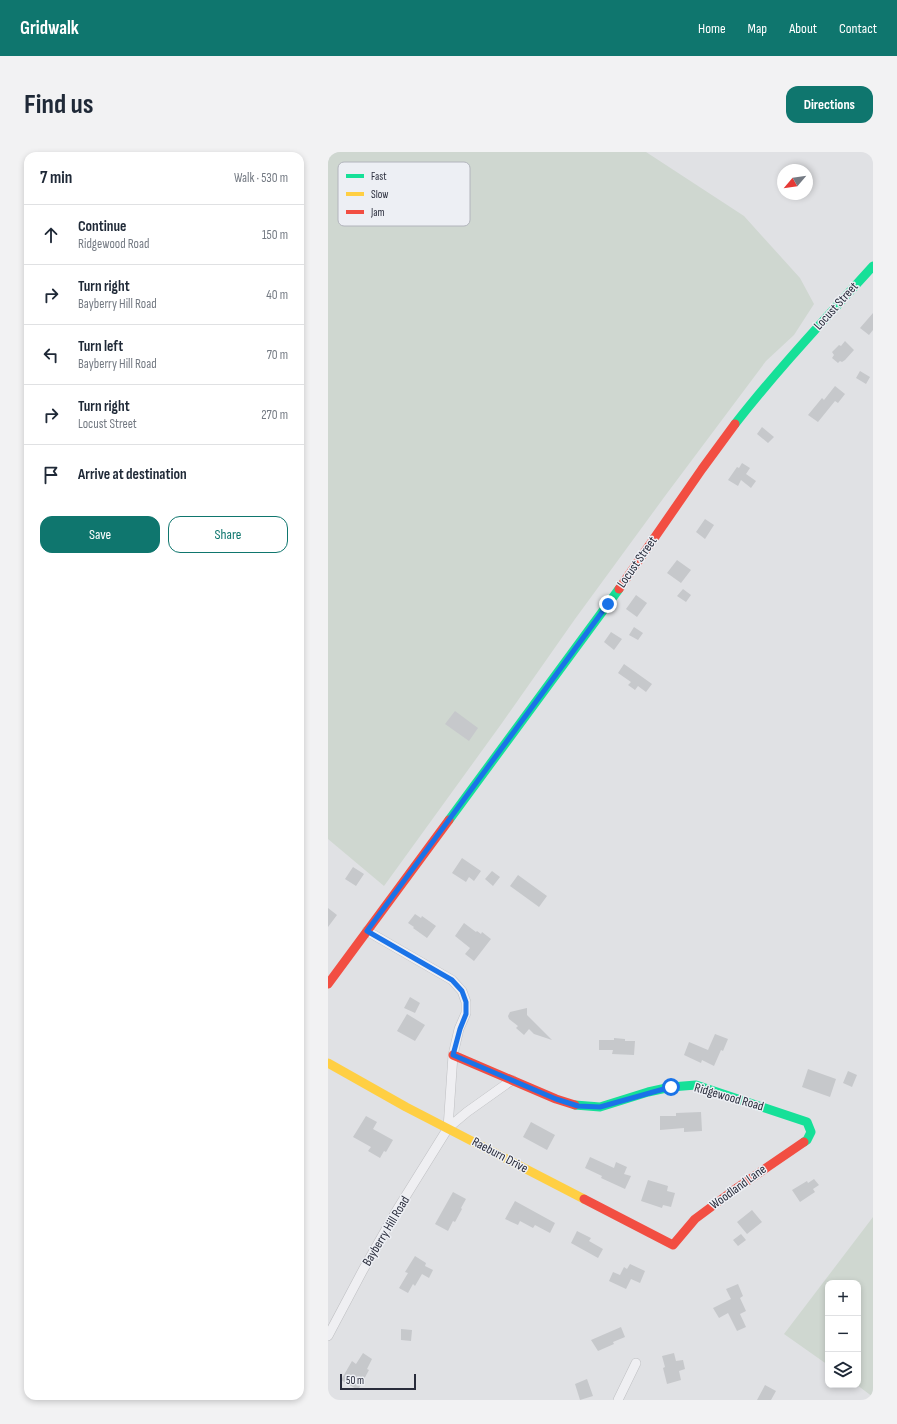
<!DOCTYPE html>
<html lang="en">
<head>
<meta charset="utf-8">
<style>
  body { margin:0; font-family:"Sofia Sans Condensed",sans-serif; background:#f2f2f3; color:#1f2937 }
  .controls { position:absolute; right:12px; bottom:12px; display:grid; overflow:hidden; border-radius:8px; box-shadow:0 2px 6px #0003 }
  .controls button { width:36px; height:36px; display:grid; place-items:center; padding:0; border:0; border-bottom:1px solid #e0e1e3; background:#fff; color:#1f2937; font:20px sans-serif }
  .compass { position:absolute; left:449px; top:12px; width:36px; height:36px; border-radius:50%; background:#fff; box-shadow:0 2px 6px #0003; rotate:241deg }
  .scale { position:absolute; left:12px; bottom:10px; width:76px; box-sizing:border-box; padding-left:4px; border:2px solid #292c3b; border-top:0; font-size:11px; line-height:14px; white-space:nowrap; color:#292c3b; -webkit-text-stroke:3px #edeff4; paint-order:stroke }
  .stop { position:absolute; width:12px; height:12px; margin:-9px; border:3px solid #1a73e8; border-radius:50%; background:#fff }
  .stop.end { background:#1a73e8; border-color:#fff; box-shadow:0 1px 4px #0008 }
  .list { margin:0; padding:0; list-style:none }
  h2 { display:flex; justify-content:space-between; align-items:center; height:52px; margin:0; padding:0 16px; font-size:17px }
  h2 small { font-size:13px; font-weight:400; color:#747a83 }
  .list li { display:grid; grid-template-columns:26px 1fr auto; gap:12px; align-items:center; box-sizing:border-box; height:60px; padding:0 16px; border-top:1px solid #e0e1e3 }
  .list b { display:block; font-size:15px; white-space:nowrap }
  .list p { margin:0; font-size:13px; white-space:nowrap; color:#747a83 }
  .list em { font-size:13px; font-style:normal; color:#747a83 }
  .actions { display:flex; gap:8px; padding:12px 16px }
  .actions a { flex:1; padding:9px 0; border:1px solid #0f766e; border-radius:12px; text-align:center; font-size:14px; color:#0f766e }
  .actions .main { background:#0f766e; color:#fff }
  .icon { flex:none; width:22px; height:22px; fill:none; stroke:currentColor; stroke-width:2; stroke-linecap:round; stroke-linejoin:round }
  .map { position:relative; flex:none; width:545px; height:1248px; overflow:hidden; border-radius:12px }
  header { display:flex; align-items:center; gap:24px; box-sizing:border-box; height:56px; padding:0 20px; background:#0f766e; color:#fff }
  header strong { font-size:19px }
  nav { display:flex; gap:22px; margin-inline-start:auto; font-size:14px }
  .intro { display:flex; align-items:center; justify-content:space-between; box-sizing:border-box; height:96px; padding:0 24px }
  h1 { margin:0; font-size:28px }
  .button { padding:10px 18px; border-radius:12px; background:#0f766e; color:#fff; font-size:14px; font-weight:700 }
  main { display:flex; gap:24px; padding:0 24px }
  aside { flex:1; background:#fff; border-radius:12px; box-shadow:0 2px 6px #0003 }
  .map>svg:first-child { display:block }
</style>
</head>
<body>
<header>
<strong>Gridwalk</strong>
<nav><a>Home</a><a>Map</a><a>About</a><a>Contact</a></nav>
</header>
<div class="intro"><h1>Find us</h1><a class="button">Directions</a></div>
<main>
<aside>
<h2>7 min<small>Walk · 530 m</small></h2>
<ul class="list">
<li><svg class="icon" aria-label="ahead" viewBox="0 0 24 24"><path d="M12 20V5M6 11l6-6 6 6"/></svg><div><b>Continue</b><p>Ridgewood Road</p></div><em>150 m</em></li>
<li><svg class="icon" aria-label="right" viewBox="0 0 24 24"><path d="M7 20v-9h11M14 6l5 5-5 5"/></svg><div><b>Turn right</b><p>Bayberry Hill Road</p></div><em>40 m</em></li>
<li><svg class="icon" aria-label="left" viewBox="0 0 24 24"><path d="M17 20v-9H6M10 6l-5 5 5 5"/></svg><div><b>Turn left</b><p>Bayberry Hill Road</p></div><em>70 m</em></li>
<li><svg class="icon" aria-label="right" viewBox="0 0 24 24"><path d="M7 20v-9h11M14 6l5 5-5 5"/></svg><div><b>Turn right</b><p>Locust Street</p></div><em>270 m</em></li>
<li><svg class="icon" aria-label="arrive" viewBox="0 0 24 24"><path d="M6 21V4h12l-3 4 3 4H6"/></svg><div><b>Arrive at destination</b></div></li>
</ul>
<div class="actions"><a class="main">Save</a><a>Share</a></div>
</aside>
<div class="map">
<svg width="545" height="1248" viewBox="0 0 545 1248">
  <rect width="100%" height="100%" fill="#e0e1e4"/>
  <path fill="#cfd7d0" d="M0 0H318L416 64 472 126 486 152 466 183 438 209 337 344 247 467 174 571 56 734 0 687Z
    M545 1065V1245L529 1233H530V1131H500V1213L456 1182Z"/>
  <path fill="#c6c8cb" d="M545 161V178L541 183 532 176Z
    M517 189 526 198 517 208 514 210 512 209 510 211 504 206 506 203 504 200 511 193 513 194Z
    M532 219 542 225 538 232 528 226Z
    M507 234 517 242 510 251 507 249 490 270 480 263 494 246 496 248Z
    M434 275 446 285 440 291 429 282Z
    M414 311 422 316 418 322 428 329 423 336 413 328 410 334 400 328 409 315 411 316Z
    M377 367 386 373 377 387 368 380Z
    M349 408 363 418 353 431 339 421Z
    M355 437 363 443 358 450 349 444Z
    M308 443 319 451 309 465 298 457Z
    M306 475 315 481 310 488 301 483Z
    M283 480 294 487 286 498 276 490Z
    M296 512 324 532 318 540 310 534 307 538 300 533 303 530 290 521Z
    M127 559 150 576 141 589 117 572Z
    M134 706 153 719 146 729 141 725 138 730 124 721Z
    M25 715 36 722 28 734 17 727Z
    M164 719 172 725 165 734 157 727Z
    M190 723 219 744 211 755 182 734Z
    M0 756 9 763 0 775Z
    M87 762 93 766 94 764 108 774 99 786 85 776 86 775 80 771Z
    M136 771 148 780 149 779 153 782 154 780 163 787 146 809 137 802 142 796 127 784Z
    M82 845 92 851 87 861 76 856Z
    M199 856V863L224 888 206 882 201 877 196 883 188 876 190 874 181 867 180 864 182 860Z
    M79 862 97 873 87 889 69 879Z
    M387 882 400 887 395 899 393 898 386 914 374 908 373 911 356 903 361 890 380 898Z
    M286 886 297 887V889H307L306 903 284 902 285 898H271V888H286Z
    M480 917 508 927 502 945 474 935Z
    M520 919 529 923 524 935 515 931Z
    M373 960 374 979 356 980V976L332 978V964H348V961Z
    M38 964 49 970 45 977 65 988 58 1000 56 999 52 1006 40 999 43 995 25 985Z
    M203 970 227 983 219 998 195 985Z
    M262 1005 286 1016 288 1010 299 1015 296 1022 303 1024 297 1037 273 1026 274 1024 257 1016Z
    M486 1027 491 1033 485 1037 487 1040 472 1050 464 1038 479 1029 480 1031Z
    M320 1028 340 1034 339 1039 347 1041 343 1055 335 1053 334 1056 313 1049Z
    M125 1040 138 1047 133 1056 134 1057 127 1070 125 1069 120 1079 107 1072Z
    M187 1049 227 1071 222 1081 207 1073 205 1076 192 1069 190 1073 177 1067Z
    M424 1058 434 1070 419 1082 409 1070Z
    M249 1079 263 1086 261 1089 275 1097 270 1106 243 1091Z
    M413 1082 418 1088 410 1094 405 1088Z
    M87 1104 98 1111 97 1114 105 1118 101 1126 94 1122 87 1134 85 1132 80 1141 71 1136 80 1121 77 1120Z
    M302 1112 317 1119 312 1131 303 1127 298 1137 281 1129 285 1120 292 1123 296 1115 299 1117Z
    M410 1132 415 1144 412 1146 418 1159 412 1162 418 1175 409 1179 400 1161 391 1166 385 1156 403 1147 398 1137Z
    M293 1175 297 1185 285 1190 286 1192 270 1199 263 1188Z
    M73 1177 84 1178 83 1189 73 1188Z
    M35 1201 44 1207 39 1217 41 1218 30 1238 13 1228 24 1209 28 1212Z
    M346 1201 348 1209 355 1208 357 1217 351 1219 353 1228 339 1232 335 1216 337 1215 334 1204Z
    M259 1227 265 1244 252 1248 247 1232Z
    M437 1233 448 1239 443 1248H429Z"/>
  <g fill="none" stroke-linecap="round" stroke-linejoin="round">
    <g stroke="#bebfc2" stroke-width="10">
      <path id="street" d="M120 976 139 960 184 928
        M0 1184 35 1118 69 1058 120 976 125 903 131 877 138 861V850L134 839 124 828 39 779
        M290 1248 308 1211"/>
    </g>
    <use href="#street" stroke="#efeff2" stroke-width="9"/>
    <path stroke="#16e098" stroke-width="9" d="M407 272C450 217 498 166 545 114
      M121 668 291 437
      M247 953 272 955 320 940 343 935 368 933 479 970 483 980 479 988 476 990"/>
    <path stroke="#ffcf43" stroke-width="9" d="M0 911 78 955 256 1047"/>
    <path stroke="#f24e42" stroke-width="9" d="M291 437 374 317 407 272
      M0 832 121 668
      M125 903 228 947 247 953
      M256 1047 345 1093 367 1067 406 1038 476 990"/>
  </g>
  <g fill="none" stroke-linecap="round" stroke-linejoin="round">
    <path stroke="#1a73e8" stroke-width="5" d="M280 452 39 779 124 828 134 839 138 850V862L132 877 125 903 228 947 250 954 272 955 343 935"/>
  </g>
  <g text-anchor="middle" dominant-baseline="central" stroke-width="3" stroke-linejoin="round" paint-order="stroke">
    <g font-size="13" fill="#292c3b" stroke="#edeff4">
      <text transform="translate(508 154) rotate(-48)">Locust Street</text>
      <text transform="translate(309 410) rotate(-55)">Locust Street</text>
      <text transform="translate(401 945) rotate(16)">Ridgewood Road</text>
      <text transform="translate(172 1003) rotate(28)">Raeburn Drive</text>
      <text transform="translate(410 1035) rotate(-36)">Woodland Lane</text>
      <text transform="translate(58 1079) rotate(-59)">Bayberry Hill Road</text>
    </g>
  </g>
  <rect x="10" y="10" width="132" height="64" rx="6" fill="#edeff4" stroke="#b2b4bc" stroke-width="1"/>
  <rect x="18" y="22" width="18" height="4" fill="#16e098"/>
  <rect x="18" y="40" width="18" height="4" fill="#ffcf43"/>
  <rect x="18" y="58" width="18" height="4" fill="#f24e42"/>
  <g font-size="11" fill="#292c3b">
    <text x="43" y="28">Fast</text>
    <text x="43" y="46">Slow</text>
    <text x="43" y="64">Jam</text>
  </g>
</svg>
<div class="controls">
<button>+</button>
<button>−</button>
<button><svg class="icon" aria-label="layers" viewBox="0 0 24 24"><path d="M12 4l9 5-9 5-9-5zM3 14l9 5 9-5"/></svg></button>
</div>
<svg class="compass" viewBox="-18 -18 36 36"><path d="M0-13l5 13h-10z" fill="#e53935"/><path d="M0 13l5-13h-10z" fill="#747a83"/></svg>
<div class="scale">50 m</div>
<div class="stop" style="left:343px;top:935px"></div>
<div class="stop end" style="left:280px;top:452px"></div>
</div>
</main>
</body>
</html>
